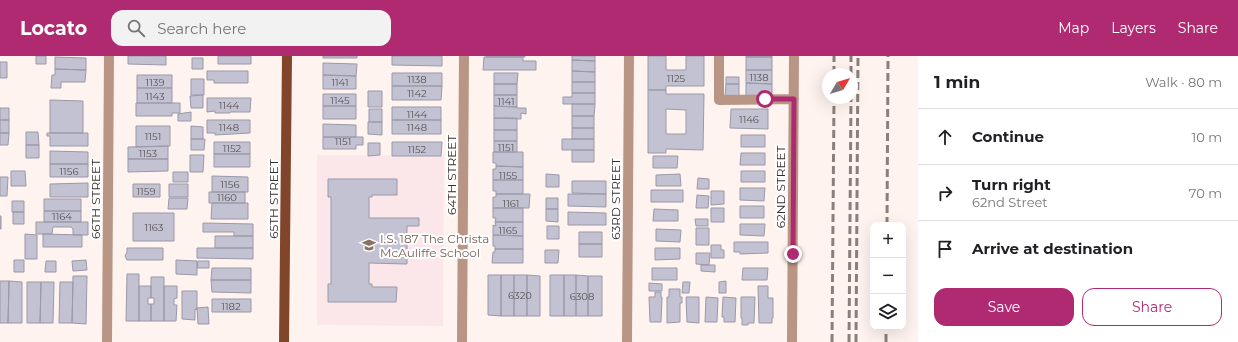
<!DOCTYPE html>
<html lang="en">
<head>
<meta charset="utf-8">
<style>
  body { margin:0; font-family:Montserrat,sans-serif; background:#f2f2f2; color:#202124 }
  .controls { position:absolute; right:12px; bottom:12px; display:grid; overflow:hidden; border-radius:8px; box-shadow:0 4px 16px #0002 }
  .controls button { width:36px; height:36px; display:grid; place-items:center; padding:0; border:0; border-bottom:1px solid #e0e0e0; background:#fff; color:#202124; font:20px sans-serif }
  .compass { position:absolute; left:822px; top:12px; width:36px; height:36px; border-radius:50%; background:#fff; box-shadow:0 4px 16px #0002; rotate:52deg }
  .stop { position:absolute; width:12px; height:12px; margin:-9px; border:3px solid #b02a71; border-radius:50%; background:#fff }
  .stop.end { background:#b02a71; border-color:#fff; box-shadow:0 1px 4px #0008 }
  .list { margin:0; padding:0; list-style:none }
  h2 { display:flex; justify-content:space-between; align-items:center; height:52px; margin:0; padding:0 16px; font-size:17px }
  h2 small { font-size:13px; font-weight:400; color:#757577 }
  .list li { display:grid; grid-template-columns:26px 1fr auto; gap:12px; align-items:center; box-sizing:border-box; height:56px; padding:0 16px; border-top:1px solid #e0e0e0 }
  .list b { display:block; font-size:15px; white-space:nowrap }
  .list p { margin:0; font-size:13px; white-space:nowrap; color:#757577 }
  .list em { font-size:13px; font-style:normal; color:#757577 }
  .actions { display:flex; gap:8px; padding:12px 16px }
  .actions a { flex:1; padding:9px 0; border:1px solid #b02a71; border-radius:12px; text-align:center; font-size:14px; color:#b02a71 }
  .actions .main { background:#b02a71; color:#fff }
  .icon { flex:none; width:22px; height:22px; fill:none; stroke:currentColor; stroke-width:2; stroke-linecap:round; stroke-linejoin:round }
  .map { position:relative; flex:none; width:918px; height:286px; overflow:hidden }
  header { display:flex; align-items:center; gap:24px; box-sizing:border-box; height:56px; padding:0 20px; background:#b02a71; color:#fff }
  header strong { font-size:19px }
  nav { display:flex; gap:22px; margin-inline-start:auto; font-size:14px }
  .search { width:280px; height:36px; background:#f2f2f2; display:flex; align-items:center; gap:10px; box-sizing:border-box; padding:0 14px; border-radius:12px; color:#757577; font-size:15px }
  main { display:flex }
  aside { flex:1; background:#fff }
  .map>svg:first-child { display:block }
</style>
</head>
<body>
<header>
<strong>Locato</strong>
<div class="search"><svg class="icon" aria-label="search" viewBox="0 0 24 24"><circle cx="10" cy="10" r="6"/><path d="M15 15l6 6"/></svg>Search here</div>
<nav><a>Map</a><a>Layers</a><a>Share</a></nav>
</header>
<main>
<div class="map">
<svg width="918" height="286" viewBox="0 0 918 286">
  <rect width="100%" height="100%" fill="#fef3ef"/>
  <path fill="#fbe6e9" d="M317 99 444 100 443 270 317 269Z"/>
  <path fill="#c3c2d2" stroke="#9a99a8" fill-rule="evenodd" d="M36 0H46V8H36Z
    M128 0H166V9L128 8Z
    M218 0H251V8H218Z
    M323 0H357V2H323Z
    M392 0H442V10L392 9Z
    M486 0H525V1H486Z
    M572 0H595V5L572 4Z
    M648 0H666V14H686V0H704V30H666V34H648Z
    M746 0H772V1H746Z
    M55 1 86 2V14L55 13Z
    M484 1H523V5H536V14H483Z
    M746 1H772V14H746Z
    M192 2H203V13H192Z
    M572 4 595 5V16L572 15Z
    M0 6H7V22H0Z
    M323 7 357 8 356 20 323 19Z
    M55 13 86 14 85 26H61V32H51L52 19H55Z
    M746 14H772V28L746 27Z
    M207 15H248V27H214V24H207Z
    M572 15 595 16V26H572Z
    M392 17H442V30H392Z
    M494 17H518L517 28H494Z
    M137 19H172V32H137Z
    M323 19 356 20V33H323Z
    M726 21H739V28H726Z
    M191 23H204V39H191Z
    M572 26H595V37H572Z
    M746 27 772 28V41H746Z
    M494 28H517V39H494Z
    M726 28H739V40H725Z
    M392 30H442L441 44H392Z
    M137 32H172V47H137Z
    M648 34H666V38H704L703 94 666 93V97H648ZM666 53 686 54V78H666Z
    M368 35H382V51H368Z
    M572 37H595V48H563V41H572Z
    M323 38H356V50H323Z
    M203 39V52H191L190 40Z
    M494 39H517V51L494 50Z
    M207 42H251L250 56H230V57H215V55L207 56Z
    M50 44 83 45V77H50Z
    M136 47H180V57H172V60H136Z
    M572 48H595L594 60H572Z
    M323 50H356V63H323Z
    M494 50 517 51V52H526V58L521 57V63L494 62Z
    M392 51H441V64H392Z
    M0 52H9V64H0Z
    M369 53H382V66H369Z
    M731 53H768V73L730 72Z
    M191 56V65H178V58Z
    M572 60H594V72H572Z
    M494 62H517V74H494Z
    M0 64H9V77H0Z
    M207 64H250V77L215 79V77H207Z
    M392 64H441V78H392Z
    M368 66H382V79L368 78Z
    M323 68 356 69V81H323Z
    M136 70H170V90L136 91Z
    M191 70 203 71V83H191Z
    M572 72H594V83H572Z
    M494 74H517V85H494Z
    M26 76H38L39 89H26Z
    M0 77H9L8 89H0Z
    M47 77H88V90H50V80H47Z
    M741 79H765V91H741Z
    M323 81H363V89H356V93H323Z
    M191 83H205L204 94H191Z
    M562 83H594V94H562Z
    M494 85H517V96H494Z
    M214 86H250V98H214Z
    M392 86H442L441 100H392Z
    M368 87H380V99L368 100Z
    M26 89H39V102H26Z
    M168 90V103H128V91Z
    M572 94H594V106H572Z
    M50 95 88 96V108H50Z
    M493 96H523V111L496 110V107H493Z
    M741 97H765V109H740Z
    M214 98H250V111H214Z
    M190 99H204L203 116H190Z
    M653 100H678L677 112H653Z
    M128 103H168V115L128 116Z
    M50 108H88V121H50Z
    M496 110 523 111V124H493V113H496Z
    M11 115H25L26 130H11Z
    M741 115H765V126H741Z
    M173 116H188V126H173Z
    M546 118 559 119V131H546Z
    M680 118 681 130H656V119Z
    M212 120 248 121V136H212Z
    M0 121H8L7 140H0Z
    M698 122 709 123V133H697Z
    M328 123H397V139H372V141H369V162H419V170H407V208L369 207V228H372V231H397L396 246H328V228H331V141H328Z
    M493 124H523V138H496V135H493Z
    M572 125H606V138L572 137Z
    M88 127V141H50V128Z
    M133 128H160V141H133Z
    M169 128H188V141H169Z
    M740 132H765L764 145 740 144Z
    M651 134H683V146H651Z
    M711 135H724V148L711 149Z
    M209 136H245V147H209Z
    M496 138H530L529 152H493V141H496Z
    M568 138H606V151L568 150Z
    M697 139 709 140 708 152H696Z
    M169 142H188L187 153H168Z
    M546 142H558V153H546Z
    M44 143H81V155H44Z
    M12 145H24V156H12Z
    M212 147H248V163H211Z
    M740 150H764V162H740Z
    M493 152H523V166H495L496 162H493Z
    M711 152H724V166H711Z
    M546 153H558V166L546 165Z
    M654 153 678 154V165H653Z
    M44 155H81V166H44Z
    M13 156H24V168H13Z
    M568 156 606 157V169H568Z
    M133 157H174V185H133Z
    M0 160H1V173H0Z
    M695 163H708V170H696Z
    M36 166H88V179H73V173L71 171H53L52 178H36Z
    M495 166H523V180L493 179V169L496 170Z
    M203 167 253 168V180H234V176H203Z
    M740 168H765L764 180 740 179Z
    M547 170H559V183H547Z
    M696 172H709V189H696Z
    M656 173 681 174 680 186 656 185Z
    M579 176H602V188H579Z
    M25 178 37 179V203H25Z
    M43 178 82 179V191H43Z
    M493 179 523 180V193H495V190H493Z
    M215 180H253V192H215Z
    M734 186H768V197L740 198V196H734Z
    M579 188H602V201H579Z
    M711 189H721V194H724V202H711Z
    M127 192H163V204H127L125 200 127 196Z
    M197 192H253V203L197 202Z
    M655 192H680V203L655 204Z
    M495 193H523V207H492L493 196H495Z
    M545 194H559L558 207H545Z
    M696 197H710L709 209 696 208Z
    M14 204H24V216H14Z
    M86 204 87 214 73 215 72 205Z
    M176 204 197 205V219L176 218Z
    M46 205H56V216H45Z
    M198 205H209V212H197Z
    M701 209H715V216L701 215Z
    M212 212H251V224H211Z
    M652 212H677V224H652Z
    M743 212H768L767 224H742Z
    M127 218H139V265H126Z
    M488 219H501V260L488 259Z
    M501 219H514V260H501Z
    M514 219H527V260H514Z
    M527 219 540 220V260H527Z
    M550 219H564V260H550Z
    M564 219H576V260H564Z
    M576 219 588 220V260H576Z
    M73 220H87L86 268 72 267Z
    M588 220H602V260H588Z
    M151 221H164V265H151V248H154V242H151Z
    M211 224H251V237L212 236Z
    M0 225H9L8 267H0Z
    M9 225 22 226V267H8Z
    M726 225V237H719V226Z
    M27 226H41L40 267H27Z
    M41 226H54L53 267H40Z
    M60 226H73L72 267H59Z
    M683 226H690L689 237H682Z
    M649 227 662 228V235H649Z
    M139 230H151V242H148V248H151V265H139Z
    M164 230H177V242L174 243V249H177L176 265H164Z
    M758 230H768V242H773V262H772V267H759Z
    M669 233H680V241H682V247H680V266L667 267V241H669Z
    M182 235H197V254L195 253V264L182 263Z
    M655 236H661V241H662L661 266H650L649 241H655Z
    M686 241H699V267L687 266Z
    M706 241 718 242 717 266H705Z
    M723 241 736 242 735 266H724V261H722Z
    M741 241H755L754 267H748V269H742V262H741Z
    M212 243H251V256H212Z
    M208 251 209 268H198L197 252Z"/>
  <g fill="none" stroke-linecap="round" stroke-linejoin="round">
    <path stroke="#b99586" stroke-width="10" d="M719 0V44L794 43
      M107 286 109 0
      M462 286 464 0
      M627 286 629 0
      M792 286 794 0"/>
    <path stroke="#80452a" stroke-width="10" d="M284 286 287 0"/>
    <path stroke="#89807c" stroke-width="3" stroke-dasharray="8 4" stroke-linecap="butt" d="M834 18V0
      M851 18V0
      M887 169 888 0
      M832 286 834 42
      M849 286 851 42
      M856 286 858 0
      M886 286V271"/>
  </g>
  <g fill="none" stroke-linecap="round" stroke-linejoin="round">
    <path stroke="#b02a71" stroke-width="5" d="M765 43H794L793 198"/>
  </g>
  <defs>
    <g id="school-bare" transform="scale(1.08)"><path d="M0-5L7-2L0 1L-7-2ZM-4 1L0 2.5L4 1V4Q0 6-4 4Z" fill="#8d6e63" stroke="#fff" stroke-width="2.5" paint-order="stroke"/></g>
  </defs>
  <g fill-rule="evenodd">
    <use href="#school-bare" x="369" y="189"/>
  </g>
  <g text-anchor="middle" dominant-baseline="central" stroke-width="4" stroke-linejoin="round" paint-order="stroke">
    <g font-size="10" fill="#585355">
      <text x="759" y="21">1138</text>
      <text x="676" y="22">1125</text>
      <text x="417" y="23">1138</text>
      <text x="155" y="26">1139</text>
      <text x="340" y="26">1141</text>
      <text x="417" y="37">1142</text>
      <text x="155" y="40">1143</text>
      <text x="340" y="44">1145</text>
      <text x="506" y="45">1141</text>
      <text x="229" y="49">1144</text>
      <text x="417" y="58">1144</text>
      <text x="749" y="63">1146</text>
      <text x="229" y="71">1148</text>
      <text x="417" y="71">1148</text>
      <text x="153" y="80">1151</text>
      <text x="343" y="85">1151</text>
      <text x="506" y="91">1151</text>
      <text x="232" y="92">1152</text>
      <text x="417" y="93">1152</text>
      <text x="148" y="97">1153</text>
      <text x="69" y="115">1156</text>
      <text x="508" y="119">1155</text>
      <text x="230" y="128">1156</text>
      <text x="146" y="135">1159</text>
      <text x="227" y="141">1160</text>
      <text x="511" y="147">1161</text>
      <text x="62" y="160">1164</text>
      <text x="154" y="171">1163</text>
      <text x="508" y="174">1165</text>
      <text x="520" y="239">6320</text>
      <text x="582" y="240">6308</text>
      <text x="231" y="250">1182</text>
    </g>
    <g font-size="12" fill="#352e2b" stroke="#fff">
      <text transform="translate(451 119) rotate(-90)">64TH STREET</text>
      <text transform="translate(780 131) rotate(-90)">62ND STREET</text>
      <text transform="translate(95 143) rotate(-90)">66TH STREET</text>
      <text transform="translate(273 143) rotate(-90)">65TH STREET</text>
      <text transform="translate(615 143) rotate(-90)">63RD STREET</text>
    </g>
    <g font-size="12" fill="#785e54" stroke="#fff" text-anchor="start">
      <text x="380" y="182">I.S. 187 The Christa<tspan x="380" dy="14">McAuliffe School</tspan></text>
    </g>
  </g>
</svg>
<div class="controls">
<button>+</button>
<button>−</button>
<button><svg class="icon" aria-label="layers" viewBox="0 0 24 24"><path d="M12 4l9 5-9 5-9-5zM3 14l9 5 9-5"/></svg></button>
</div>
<svg class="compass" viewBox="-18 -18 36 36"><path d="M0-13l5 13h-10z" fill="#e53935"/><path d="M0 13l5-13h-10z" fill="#757577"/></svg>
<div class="stop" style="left:765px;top:43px"></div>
<div class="stop end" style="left:793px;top:198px"></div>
</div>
<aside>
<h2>1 min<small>Walk · 80 m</small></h2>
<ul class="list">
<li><svg class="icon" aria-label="ahead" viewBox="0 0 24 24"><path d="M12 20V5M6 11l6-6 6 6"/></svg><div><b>Continue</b></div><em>10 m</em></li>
<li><svg class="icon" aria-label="right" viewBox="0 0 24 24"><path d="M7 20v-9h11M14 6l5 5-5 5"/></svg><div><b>Turn right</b><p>62nd Street</p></div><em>70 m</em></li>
<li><svg class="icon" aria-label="arrive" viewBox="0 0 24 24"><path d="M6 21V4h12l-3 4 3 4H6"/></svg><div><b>Arrive at destination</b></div></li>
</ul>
<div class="actions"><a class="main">Save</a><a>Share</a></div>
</aside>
</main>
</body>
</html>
